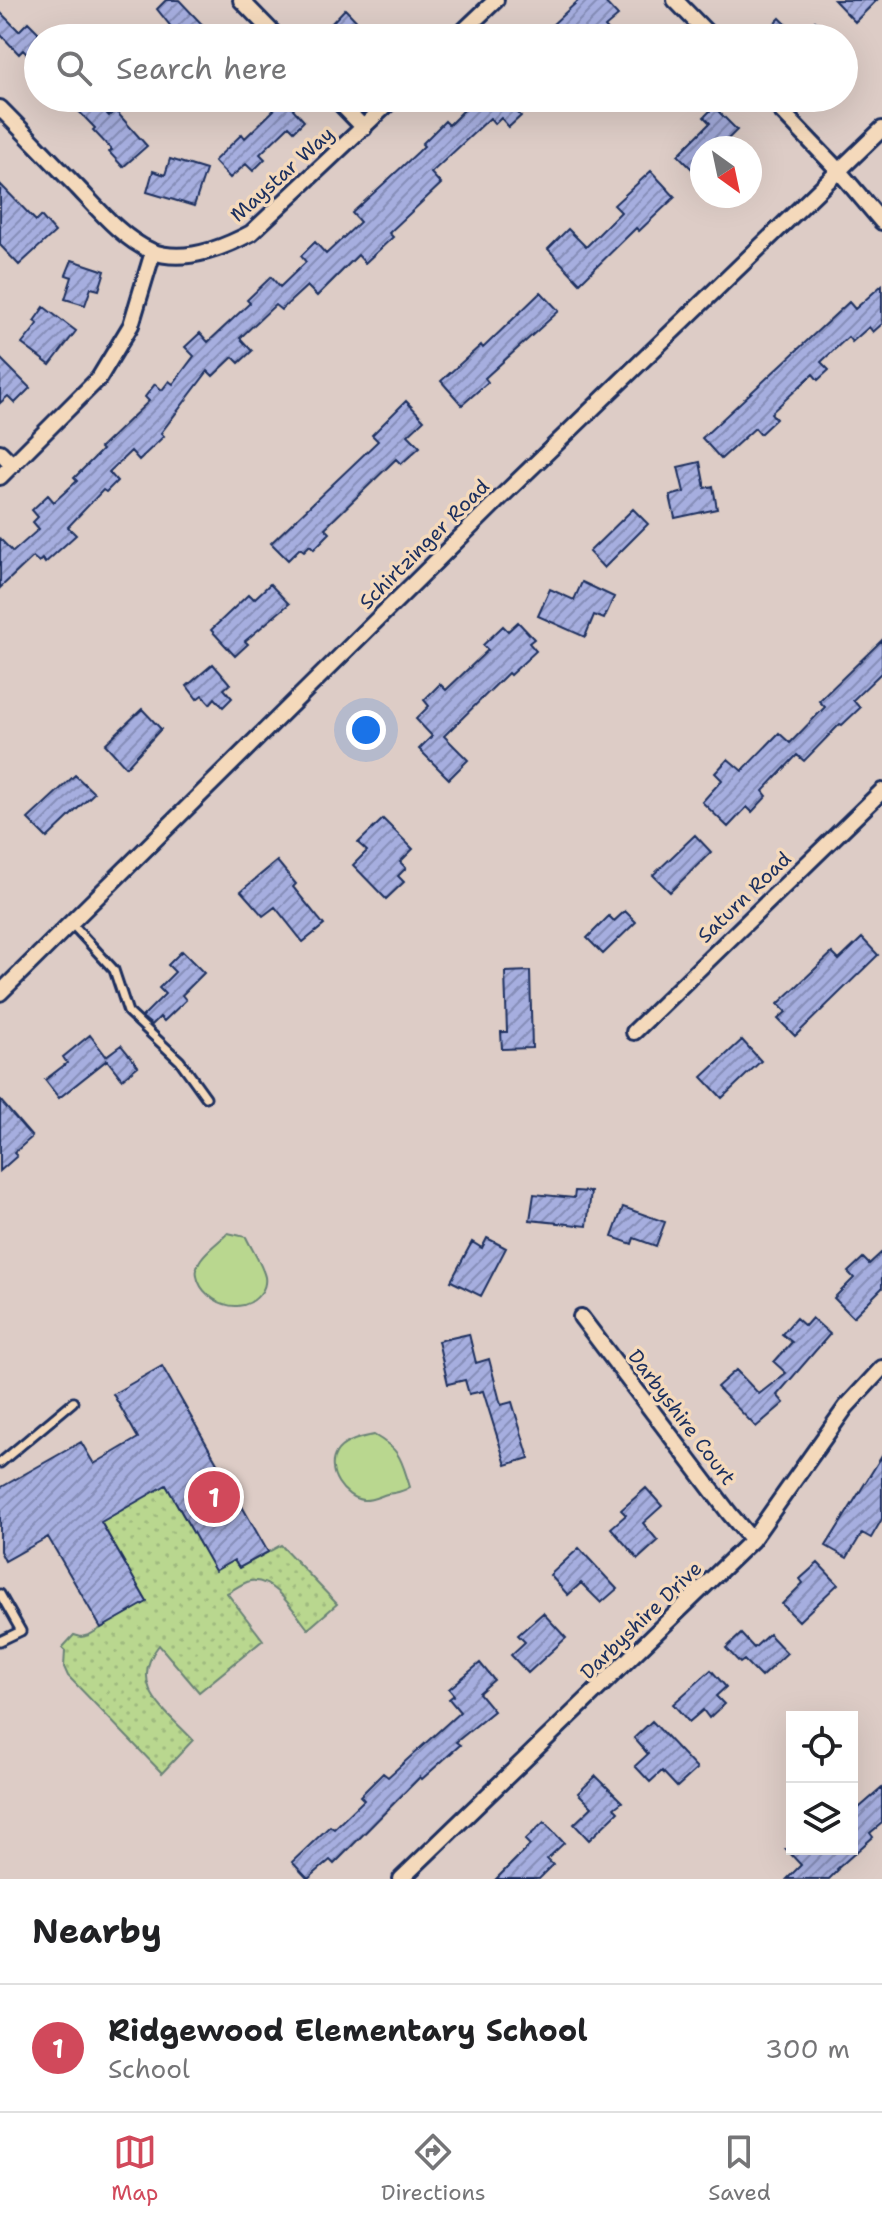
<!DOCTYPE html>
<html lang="en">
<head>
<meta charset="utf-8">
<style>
  body { margin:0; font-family:"Shantell Sans",sans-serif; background:#f2f2f2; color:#202124 }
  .controls { position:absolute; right:24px; bottom:24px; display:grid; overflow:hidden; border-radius:0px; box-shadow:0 8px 32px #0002 }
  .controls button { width:72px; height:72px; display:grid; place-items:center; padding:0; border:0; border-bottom:2px solid #e0e0e0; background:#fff; color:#202124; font:40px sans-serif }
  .compass { position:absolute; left:690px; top:136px; width:72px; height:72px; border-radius:50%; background:#fff; box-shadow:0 8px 32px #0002; rotate:147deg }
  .you { position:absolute; left:366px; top:730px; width:28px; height:28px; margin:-20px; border:6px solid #fff; border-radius:50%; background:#1a73e8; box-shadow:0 0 0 12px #1a73e833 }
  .badge { display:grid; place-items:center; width:52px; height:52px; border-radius:50%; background:#d1495b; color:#fff; font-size:26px; font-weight:700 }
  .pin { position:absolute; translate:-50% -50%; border:4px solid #fff; box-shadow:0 2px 8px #0006 }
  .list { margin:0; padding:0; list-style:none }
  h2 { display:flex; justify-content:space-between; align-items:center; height:104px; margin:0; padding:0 32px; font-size:34px }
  h2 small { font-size:26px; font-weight:400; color:#757577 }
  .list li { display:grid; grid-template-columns:52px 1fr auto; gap:24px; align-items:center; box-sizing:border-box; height:128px; padding:0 32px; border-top:2px solid #e0e0e0 }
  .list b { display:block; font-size:30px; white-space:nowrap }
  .list p { margin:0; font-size:26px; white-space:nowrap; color:#757577 }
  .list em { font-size:26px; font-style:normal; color:#757577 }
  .icon { flex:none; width:44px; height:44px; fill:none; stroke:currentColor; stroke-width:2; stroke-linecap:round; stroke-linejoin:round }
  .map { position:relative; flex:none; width:882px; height:1879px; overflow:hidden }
  .search { position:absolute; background:#fff; box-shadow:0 8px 32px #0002; left:24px; right:24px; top:24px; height:88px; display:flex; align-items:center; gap:20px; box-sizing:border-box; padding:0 28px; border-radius:44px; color:#757577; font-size:30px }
  .sheet { height:232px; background:#fff }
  nav { display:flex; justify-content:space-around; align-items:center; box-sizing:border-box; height:112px; border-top:2px solid #e0e0e0; background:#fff; font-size:22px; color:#757577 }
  nav a { display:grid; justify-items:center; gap:4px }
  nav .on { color:#d1495b }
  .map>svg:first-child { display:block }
</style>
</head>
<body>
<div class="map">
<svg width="882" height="1879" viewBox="0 0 882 1879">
  <defs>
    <pattern id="green-dots" width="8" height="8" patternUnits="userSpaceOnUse" patternTransform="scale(2)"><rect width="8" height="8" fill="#b9d78f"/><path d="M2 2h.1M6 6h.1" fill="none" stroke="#9eb97e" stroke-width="1.8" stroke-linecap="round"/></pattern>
    <pattern id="building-hatch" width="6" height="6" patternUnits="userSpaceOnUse" patternTransform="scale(2)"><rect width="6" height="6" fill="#a6aedf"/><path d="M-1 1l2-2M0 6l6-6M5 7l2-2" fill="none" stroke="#868eb8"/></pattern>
  </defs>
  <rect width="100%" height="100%" fill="#ddccc6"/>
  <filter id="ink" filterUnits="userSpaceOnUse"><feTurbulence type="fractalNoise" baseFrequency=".0125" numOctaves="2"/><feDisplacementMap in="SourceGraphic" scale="16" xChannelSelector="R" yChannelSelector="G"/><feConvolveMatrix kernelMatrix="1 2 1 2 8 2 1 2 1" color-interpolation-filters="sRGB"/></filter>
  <g filter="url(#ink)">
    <path fill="url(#green-dots)" stroke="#6a8376" stroke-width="2" d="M166 1485 215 1570 234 1560 239 1568 281 1545 337 1604 308 1629C295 1613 274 1577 250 1581 242 1583 233 1590 227 1593L263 1640 199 1692 159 1645C127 1686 165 1710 193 1740L162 1773 68 1676 64 1667 65 1651 62 1648 74 1635 81 1637 89 1635 146 1602 101 1522Z"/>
    <path fill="#b9d78f" stroke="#6a8376" stroke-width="2" d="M228 1233 246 1237C252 1250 262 1264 265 1277 266 1283 264 1290 260 1294 235 1326 181 1287 201 1259 208 1249 220 1241 228 1233Z
      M374 1435C402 1451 401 1460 410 1487 401 1493 397 1492 387 1494 380 1496 370 1501 363 1500 344 1498 325 1471 336 1453 343 1441 362 1437 374 1435Z"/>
    <path fill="url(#building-hatch)" stroke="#1b2f5e" stroke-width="2" d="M166 0H179L215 38H180L157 9Z
      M579 0H603L618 16 605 27 615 38H538Z
      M834 0H877L855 22Z
      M345 9 373 38H339L328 27Z
      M0 12 19 31 28 22 38 32V66L23 50 19 54 0 34Z
      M780 18 799 37 815 21 832 38H760Z
      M66 98H92L109 116 115 110 147 146 123 167 109 152 112 150 93 130 95 128Z
      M263 98H283L304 121 294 131 289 126 260 154 265 159 253 171 246 164 230 178 214 161 242 134 245 138 274 110Z
      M476 98H524L513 108 521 116 509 127 501 118 495 124 490 118 431 173 441 184 389 233 393 237 365 263 358 255 317 296 307 286 281 310 275 305 240 338 252 351 239 363 233 357 213 376 208 371 161 433 164 436 139 460 131 451 109 472 117 481 106 492 103 490 68 527 76 535 45 563 42 559 39 562 33 557 0 588V539L13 552 39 529 33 522 38 517 32 510 48 495 54 502 77 481 74 478 102 450 100 448 149 401 145 397 155 384 162 390 169 381 173 384 194 356 185 347 200 333 208 342 250 303 247 300 271 277 280 287 306 262 301 256 315 242 326 254 360 222 352 213 418 152 424 146 422 144 445 121 449 125Z
      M714 107 737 130 719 148H702V165L695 172 678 155 710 123 704 117Z
      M170 159 206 170 194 206 147 192 153 171 165 175Z
      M651 171 675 197 639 231 636 228 580 283 548 249 568 229 586 247 621 212 614 205Z
      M0 184 36 221 41 216 55 232 19 265 0 245Z
      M72 260 105 271 99 290 91 288 85 305 65 299 72 277 66 275Z
      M882 285V324L873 332 869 327 852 342 848 337 821 362 829 370 818 380 813 374 771 413 776 419 760 434 755 428 721 459 702 438 849 302 855 309Z
      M541 292 559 311 485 378 488 382 462 405 441 381 481 345 483 348Z
      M44 307 76 331 50 365 22 344 38 324 34 321Z
      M0 358 30 388 15 403 8 396 0 403Z
      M406 401 424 420 408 435 420 447 401 464 396 459 325 528 330 533 314 549 310 545 304 551 300 548 288 560 271 543 378 441 372 435Z
      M700 462 705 488 713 486 717 509 675 518 670 496 684 492 678 467Z
      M633 509 648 524 604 568 589 552Z
      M582 582 614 597 604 619 594 615 585 637 538 616 550 589 574 600Z
      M270 584 289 604 245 641 248 644 235 656 211 630 249 594 254 599Z
      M518 622 534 639 529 643 536 651 510 675 508 673 444 736 468 760 449 779 419 749 432 736 416 719 429 706 424 700 440 684 446 690 488 650 483 645 503 626 508 631Z
      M882 640V672L853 700 860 708 842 725 840 724 804 761 797 755 763 791 767 796 752 812 747 807 728 827 702 802 722 780 715 773 728 759 742 771 779 733 790 743 825 707 819 701Z
      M213 664 230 684 224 689 232 698 223 707 215 698 210 704 202 695 197 699 187 686Z
      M142 709 161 729 126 767 105 744Z
      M75 775 94 793 47 838 28 819Z
      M383 819 413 849 400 862 406 868 398 876 404 882 386 899 353 865 367 851 358 843Z
      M695 835 711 852 670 892 653 875Z
      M277 861 296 884 293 887 324 925 303 942 275 907 263 916 241 891Z
      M625 911 636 922 603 954 587 938 609 916 614 921Z
      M862 938 878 955 795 1036 778 1019 786 1012 778 1004 832 953 839 960Z
      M182 951 204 973 182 995 186 1000 164 1021 160 1017 152 1025 142 1017 165 994 159 988 175 972 168 965Z
      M530 971 532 1048 502 1049 501 1032H507L505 972Z
      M90 1035 106 1056 121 1045 138 1066 122 1079 107 1060 59 1098 45 1080 67 1063 63 1057Z
      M742 1040 761 1061 722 1098 702 1077Z
      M0 1100 32 1137 14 1153 17 1156 0 1171Z
      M575 1191 591 1192 587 1226 530 1220 534 1194 574 1198Z
      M623 1207 665 1222 656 1246 634 1238 632 1244 612 1237Z
      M487 1238 506 1248 481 1296 451 1281 472 1242 482 1248Z
      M882 1252V1288L853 1317 834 1298 854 1278 848 1272 863 1258 869 1264Z
      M796 1318 805 1326 812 1318 830 1334 777 1395 784 1403 756 1427 717 1387 736 1370 759 1394 786 1373 774 1362 792 1342 782 1334Z
      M469 1334 476 1363 489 1359 501 1405 512 1402 529 1458 506 1465 483 1391 469 1394 465 1380 448 1384 438 1341Z
      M162 1366 268 1552 239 1568 234 1560 215 1571 166 1485 101 1522 147 1602 101 1628 48 1537 5 1561 0 1551V1488L81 1442 94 1464 138 1438 113 1394Z
      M882 1456V1519L871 1538 862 1533 847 1558 826 1546Z
      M646 1488 662 1506 643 1523 658 1541 638 1559 611 1528 626 1515 621 1510Z
      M579 1548 617 1589 601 1603 581 1583 568 1595 550 1575Z
      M818 1563 838 1584 799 1621 782 1604 803 1583 800 1579Z
      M543 1613 566 1638 528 1673 511 1655 525 1642 518 1635Z
      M741 1634 754 1648 769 1634 787 1653 761 1677 744 1660 740 1663 726 1648Z
      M480 1663 494 1680 479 1693 494 1711 456 1742 460 1745 422 1779 420 1777 334 1864 330 1860 308 1879 292 1862 330 1826 334 1829 364 1800 360 1796 383 1773 388 1777 460 1712 449 1699 454 1695 449 1689Z
      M711 1670 726 1687 716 1696 724 1704 709 1718 703 1710 689 1722 673 1704Z
      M652 1721 697 1769 677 1787 662 1771 650 1782 635 1766 648 1754 634 1738Z
      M596 1776 622 1802 614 1808 618 1812 589 1840 574 1824 592 1807 578 1793Z
      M882 1788V1823L870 1833 873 1837 837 1869 838 1870 829 1879H787L801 1865 786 1849H852V1814Z
      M544 1822 564 1843 547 1859 553 1865 539 1879H496L530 1845 525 1840Z"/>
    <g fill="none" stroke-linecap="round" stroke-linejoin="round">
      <g stroke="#1b2f5e" stroke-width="13">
        <path id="lane" d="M70 922 114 970 128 1012 180 1061 206 1097
          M0 1463 73 1402
          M0 1594 21 1631 0 1641"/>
      </g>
      <g stroke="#1b2f5e" stroke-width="20">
        <path id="street" d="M241 0 278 38
          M675 0 712 38
          M456 38 496 0
          M335 98 364 128
          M769 98 838 170 882 222
          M0 108C26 134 51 161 77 187 99 210 122 238 151 251 183 264 223 248 251 233L394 98
          M0 452 13 465
          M0 477 99 378 131 325 153 252
          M0 993 500 498 882 129
          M634 1032 882 791
          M581 1317 729 1513 752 1540
          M401 1879 752 1540 846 1407 882 1368"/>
      </g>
      <use href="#lane" stroke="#f4d9bb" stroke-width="7"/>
      <use href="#street" stroke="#f4d9bb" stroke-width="14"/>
    </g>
  </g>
  <g text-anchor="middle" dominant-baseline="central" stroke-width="7" stroke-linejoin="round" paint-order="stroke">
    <g font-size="20" fill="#1b2f5e" stroke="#f4d9bb">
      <text transform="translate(282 174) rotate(-42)">Maystar Way</text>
      <text transform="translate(424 544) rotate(-45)">Schirtzinger Road</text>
      <text transform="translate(744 897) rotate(-44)">Saturn Road</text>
      <text transform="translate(682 1417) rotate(53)">Darbyshire Court</text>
      <text transform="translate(641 1620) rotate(-44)">Darbyshire Drive</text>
    </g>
  </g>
</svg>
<div class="controls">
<button><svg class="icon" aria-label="locate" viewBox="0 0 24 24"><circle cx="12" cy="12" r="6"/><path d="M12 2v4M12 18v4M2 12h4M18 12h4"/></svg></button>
<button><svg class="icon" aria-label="layers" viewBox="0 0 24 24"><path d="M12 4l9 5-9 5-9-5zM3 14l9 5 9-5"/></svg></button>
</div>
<svg class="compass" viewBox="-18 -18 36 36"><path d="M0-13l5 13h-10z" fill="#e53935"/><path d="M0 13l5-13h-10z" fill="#757577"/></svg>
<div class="you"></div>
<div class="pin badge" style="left:214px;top:1497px">1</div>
<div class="search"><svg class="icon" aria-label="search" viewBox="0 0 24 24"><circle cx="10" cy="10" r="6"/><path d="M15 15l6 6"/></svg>Search here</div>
</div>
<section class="sheet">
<h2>Nearby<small></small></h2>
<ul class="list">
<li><span class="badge">1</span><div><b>Ridgewood Elementary School</b><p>School</p></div><em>300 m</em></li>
</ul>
</section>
<nav>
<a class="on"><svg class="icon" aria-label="map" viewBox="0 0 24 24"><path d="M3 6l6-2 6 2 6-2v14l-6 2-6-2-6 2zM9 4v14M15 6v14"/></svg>Map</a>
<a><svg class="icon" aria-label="directions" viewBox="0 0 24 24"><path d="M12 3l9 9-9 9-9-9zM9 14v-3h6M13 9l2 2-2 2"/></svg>Directions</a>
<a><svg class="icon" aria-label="saved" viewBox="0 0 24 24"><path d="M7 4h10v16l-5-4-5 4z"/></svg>Saved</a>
</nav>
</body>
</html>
